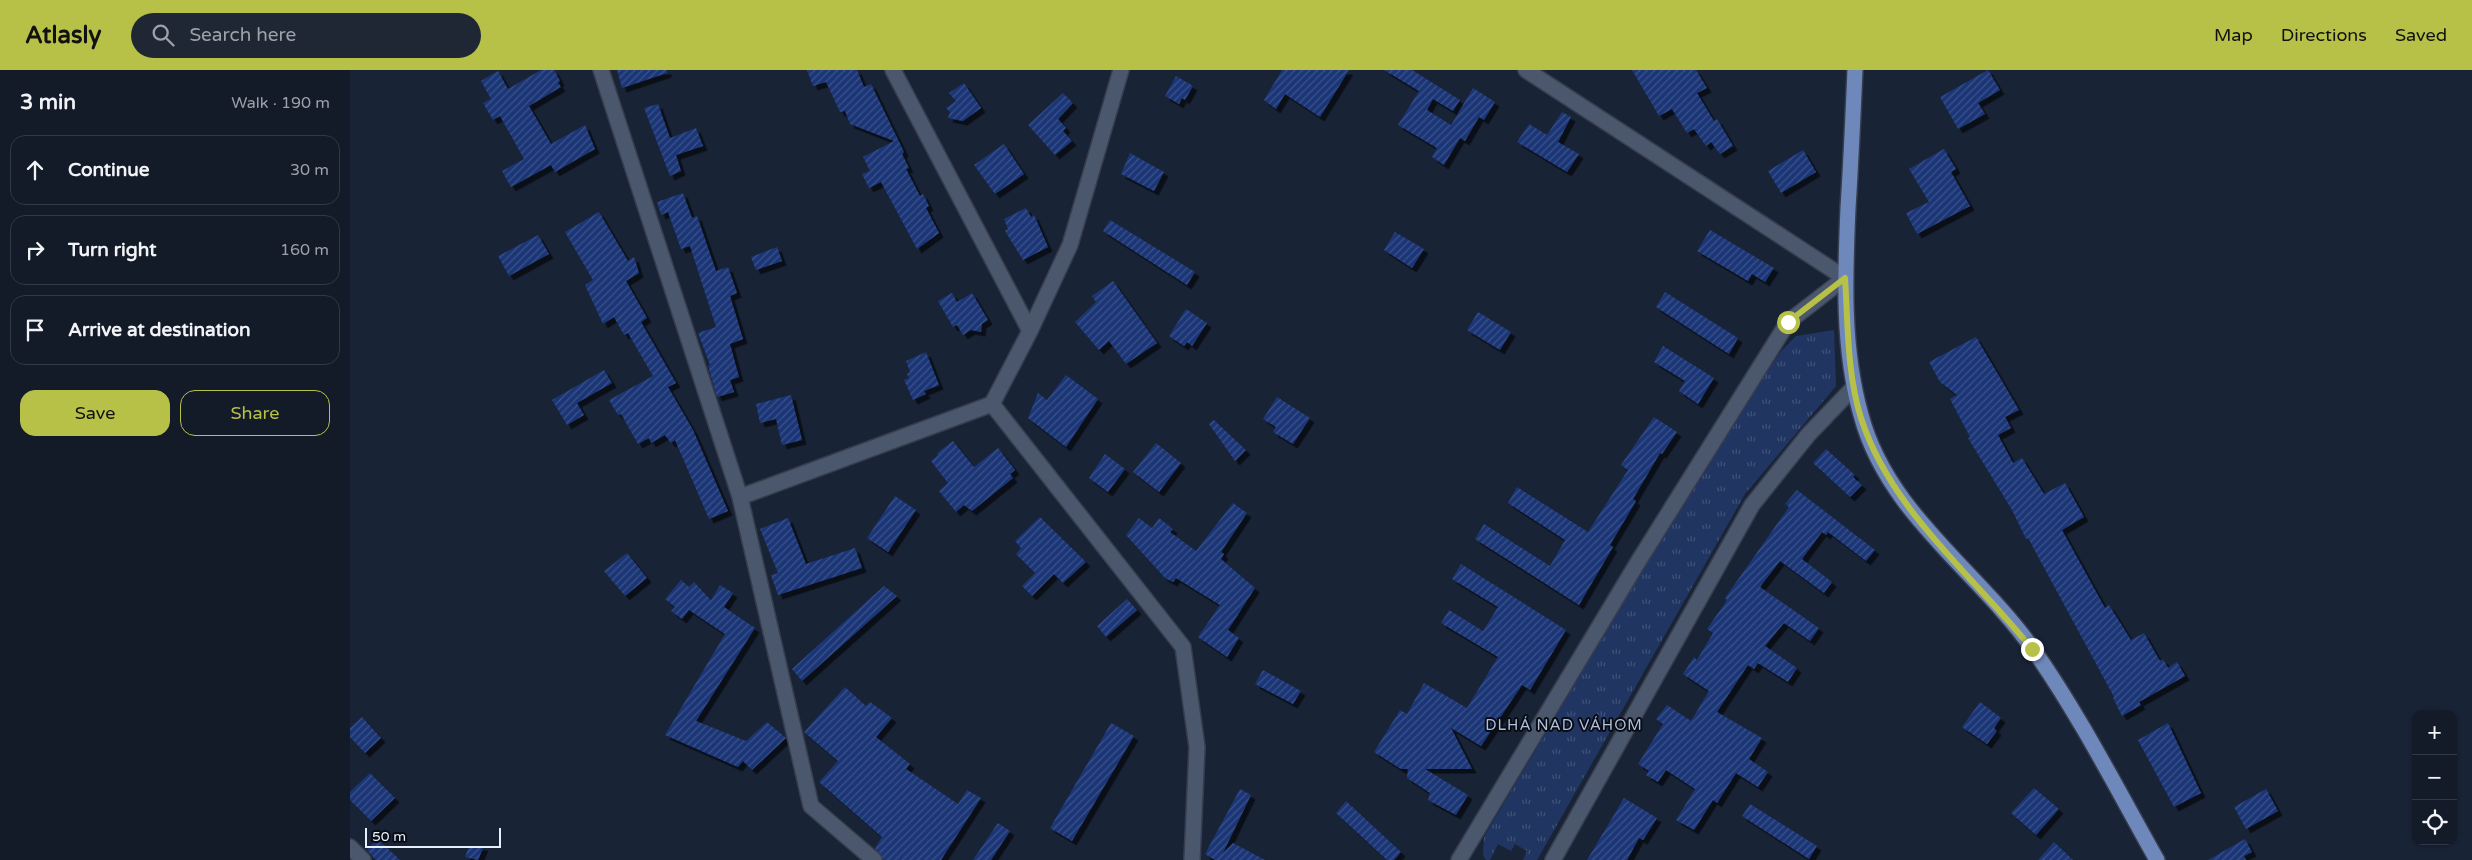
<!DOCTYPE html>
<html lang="en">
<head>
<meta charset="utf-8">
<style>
  body { margin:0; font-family:"Varela Round",sans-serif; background:#202734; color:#f1f3f6 }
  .controls { position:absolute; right:15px; bottom:15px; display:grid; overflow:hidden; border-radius:10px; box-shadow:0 1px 4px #0004 }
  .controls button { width:45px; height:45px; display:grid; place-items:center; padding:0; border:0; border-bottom:1px solid #323845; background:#131a28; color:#f1f3f6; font:25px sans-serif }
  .scale { position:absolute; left:15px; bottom:12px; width:136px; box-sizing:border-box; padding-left:5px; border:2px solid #e8effd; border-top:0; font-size:14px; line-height:18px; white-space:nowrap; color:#e8effd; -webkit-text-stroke:4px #080c15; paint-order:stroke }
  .stop { position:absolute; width:15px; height:15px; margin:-11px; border:4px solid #b7c147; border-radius:50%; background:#fff }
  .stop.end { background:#b7c147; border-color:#fff; box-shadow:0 1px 5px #0008 }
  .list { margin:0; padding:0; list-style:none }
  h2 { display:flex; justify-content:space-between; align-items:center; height:65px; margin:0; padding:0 20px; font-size:21px }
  h2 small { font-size:16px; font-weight:400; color:#9da1a8 }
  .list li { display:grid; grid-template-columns:32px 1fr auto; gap:15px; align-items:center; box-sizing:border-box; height:70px; margin:0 10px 10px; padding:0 10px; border:1px solid #323845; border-radius:15px }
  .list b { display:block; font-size:19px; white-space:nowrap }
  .list em { font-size:16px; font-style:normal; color:#9da1a8 }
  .actions { display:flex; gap:10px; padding:15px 20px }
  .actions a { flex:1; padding:11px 0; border:1px solid #b7c147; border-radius:15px; text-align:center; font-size:18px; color:#b7c147 }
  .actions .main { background:#b7c147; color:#111 }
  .icon { flex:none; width:28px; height:28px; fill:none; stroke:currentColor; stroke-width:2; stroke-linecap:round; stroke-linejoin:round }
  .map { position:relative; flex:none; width:2122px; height:790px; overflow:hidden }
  header { display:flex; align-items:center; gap:30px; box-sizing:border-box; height:70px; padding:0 25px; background:#b7c147; color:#111 }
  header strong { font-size:24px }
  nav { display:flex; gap:28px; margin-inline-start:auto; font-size:18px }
  .search { width:350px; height:45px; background:#202734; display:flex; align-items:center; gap:12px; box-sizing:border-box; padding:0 18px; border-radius:28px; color:#9da1a8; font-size:19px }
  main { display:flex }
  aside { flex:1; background:#131a28 }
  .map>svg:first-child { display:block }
</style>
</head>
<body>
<header>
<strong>Atlasly</strong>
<div class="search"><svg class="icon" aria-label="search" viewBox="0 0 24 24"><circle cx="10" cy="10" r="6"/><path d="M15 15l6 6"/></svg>Search here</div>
<nav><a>Map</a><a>Directions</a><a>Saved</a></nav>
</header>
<main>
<aside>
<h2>3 min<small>Walk · 190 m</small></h2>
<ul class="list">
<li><svg class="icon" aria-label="ahead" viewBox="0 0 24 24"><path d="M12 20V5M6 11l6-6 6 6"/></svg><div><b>Continue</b></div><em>30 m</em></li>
<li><svg class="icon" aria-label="right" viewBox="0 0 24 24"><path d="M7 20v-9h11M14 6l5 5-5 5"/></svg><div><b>Turn right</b></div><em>160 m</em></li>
<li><svg class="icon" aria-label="arrive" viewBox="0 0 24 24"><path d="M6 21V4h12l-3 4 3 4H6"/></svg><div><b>Arrive at destination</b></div></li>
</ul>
<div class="actions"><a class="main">Save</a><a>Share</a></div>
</aside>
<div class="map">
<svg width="2122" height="790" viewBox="0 0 2122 790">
  <defs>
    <pattern id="grass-tufts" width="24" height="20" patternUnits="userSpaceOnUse" patternTransform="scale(1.25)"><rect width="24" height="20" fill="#203561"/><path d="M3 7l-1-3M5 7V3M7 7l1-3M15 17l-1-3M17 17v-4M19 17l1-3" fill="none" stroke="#405379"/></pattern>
    <pattern id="building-hatch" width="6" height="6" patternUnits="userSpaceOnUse" patternTransform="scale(1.25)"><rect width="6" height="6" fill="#1a3676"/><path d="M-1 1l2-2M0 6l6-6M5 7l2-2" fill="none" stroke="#3b538a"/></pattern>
    <filter id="shadow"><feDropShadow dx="4.5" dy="4.5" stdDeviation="0" flood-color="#0009"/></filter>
  </defs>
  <rect width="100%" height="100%" fill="#192336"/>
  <path fill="url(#grass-tufts)" d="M1484 260 1486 316 1395 424 1187 790H1173L1177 781 1165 774 1161 781 1148 774 1140 790H1136L1133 785 1134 767 1374 363 1432 280 1446 266Z"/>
  <path fill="url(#building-hatch)" filter="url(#shadow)" d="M191 0H204L210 11 208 13 211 17 179 36 201 74 235 55 245 79 205 102 201 95 161 117 152 101 174 89 150 46 143 50 133 33 141 29 131 11 148 1 158 19Z
    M267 0H317V3L272 18Z
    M457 0H507L514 17 521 14 554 82 552 84 559 98 556 99 570 126 573 124 579 136 576 138 589 163 567 179 531 112 519 118 512 104 520 101 513 87 544 71 500 54 495 41 490 42 476 12 463 16Z
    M932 0H999L970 47 935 24 926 39 914 30Z
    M1034 0H1062L1110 30 1103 41 1083 29 1077 40 1101 55 1123 18 1145 32 1134 50 1129 47 1115 71 1110 68 1094 95 1082 87 1087 78 1048 55 1069 21Z
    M1282 0H1346L1357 18 1347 23 1364 51 1367 49 1383 76 1370 84 1361 72 1356 76 1344 59 1337 63 1322 39 1309 46Z
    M1638 0 1650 20 1628 33 1635 44 1608 59 1590 27Z
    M826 6 843 16 835 30 832 28 829 34 815 26Z
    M614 13 631 38 613 51 598 48 600 42 596 38 606 31 599 23Z
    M713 23 723 33 708 49 716 58 713 61 722 71 705 85 678 55Z
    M308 34 320 68 346 58 353 76 326 85 331 101 320 106 294 38Z
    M1212 42 1221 47 1208 72 1229 84 1217 102 1167 72 1179 54 1197 65Z
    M654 74 674 104 645 124 624 95Z
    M1594 79 1606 99 1601 102 1620 136 1567 164 1556 143 1579 132 1559 99Z
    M1453 80 1466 102 1431 123 1418 101Z
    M780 83 814 102 804 121 771 104Z
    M333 123 342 148 347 146 366 201 378 197 387 223 380 226 393 269 380 274 389 307 380 310 384 322 367 327 358 296 360 295 348 263 366 257 340 176 331 179 318 142 311 145 307 132Z
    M676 138 681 147 684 145 698 177 673 190 655 161 658 159 654 149Z
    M249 142 278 191 284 187 289 203 276 211 297 248 291 252 326 313 318 317 343 360 378 441 359 449 325 370 321 373 315 365 301 373 299 368 288 374 271 344 268 345 259 330 303 306 278 263 274 265 264 247 253 254 235 215 243 210 215 162Z
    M760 150 845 202 837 215 753 161Z
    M1360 160 1424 198 1415 212 1402 204 1398 211 1347 181Z
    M1045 162 1074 179 1062 198 1034 180Z
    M188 165 199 184 159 206 148 186Z
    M427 177 432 191 406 200 401 187Z
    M763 211 807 273 776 294 759 271 749 280 725 252 746 232 742 226Z
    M1315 222 1388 268 1379 284 1306 237Z
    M602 223 607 232 622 223 638 250 632 254 631 262 621 260 613 265 607 255 603 257 588 231Z
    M836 239 857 253 842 276 837 272 834 276 819 266Z
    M1128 242 1161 262 1150 280 1117 260Z
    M1626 267 1669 340 1655 347 1661 358 1648 365 1663 393 1672 388 1694 424 1715 413 1734 447 1712 460 1755 538 1759 535 1781 570 1794 563 1810 591 1813 589 1818 598 1827 592 1835 606 1789 632 1791 635 1772 646 1763 628 1764 627 1678 468 1676 469 1662 440 1618 368 1620 367 1600 329 1607 325 1590 312 1579 292Z
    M1313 276 1364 308 1348 334 1329 321 1335 311 1304 292Z
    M576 282 589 315 574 321 576 324 563 330 554 310 559 308 557 304 560 302 556 291Z
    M254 300 262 313 227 333 234 345 217 355 202 330Z
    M716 305 748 329 716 377 678 348 688 323 697 330Z
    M441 325 452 370 432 375 426 349 410 353 406 334Z
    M927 327 960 348 943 374 923 362 926 357 913 349Z
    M1304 347 1327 362 1312 384 1310 383 1283 429 1286 431 1260 475 1263 477 1229 535 1125 469 1134 454 1200 496 1215 470 1158 433 1167 417 1238 462 1278 400 1271 395Z
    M864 350 896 380 885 391 859 354Z
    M603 371 624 397 648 378 665 400 660 404 663 408 622 441 614 435 606 442 589 421 598 413 581 391 588 385 587 383Z
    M806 373 831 393 809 422 783 402Z
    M1476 379 1505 405 1503 407 1512 415 1500 427 1463 393Z
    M755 384 775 399 758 422 739 408Z
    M1447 420 1525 480 1516 491 1478 462 1476 465 1472 462 1452 489 1482 512 1474 523 1430 491 1410 517 1469 558 1460 571 1434 553 1415 576 1447 598 1438 612 1408 593 1404 599 1398 595 1367 642 1412 668 1399 689 1418 702 1408 717 1386 703 1367 733 1363 730 1344 760 1326 750 1345 719 1316 700 1308 712 1296 705 1299 701 1288 694 1313 654 1306 649 1317 635 1341 651 1359 621 1333 604 1344 587 1347 590 1363 563 1357 559 1377 530 1375 528 1439 437 1435 434Z
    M545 426 566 440 538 482 517 468Z
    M883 433 897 443 871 482 874 484 871 489 905 518 878 560 889 568 877 587 848 567 870 535 826 508 823 512 815 508 776 465 789 448 802 458 809 448 823 459 820 462 846 481Z
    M690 447 736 492 713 513 704 504 682 526 672 516 685 503 666 484 671 478 665 471Z
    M438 448 456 494 505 478 512 498 428 525 421 505 428 503 410 459Z
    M277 483 297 508 275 526 254 501Z
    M1111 494 1216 560 1180 620 1172 615 1131 676 1101 658 1122 699H1075L1118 725 1106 745 1078 730 1080 723 1057 708 1058 699H1051L1024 682 1050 640 1057 644 1074 613 1117 638 1148 587 1091 553 1099 540 1133 561 1148 537 1102 509Z
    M331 510 339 517 344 512 361 530 370 515 383 523 374 537 405 558 346 651 396 671 417 652 436 668 402 700 393 691 388 697 315 665 375 564 339 540 332 549 321 541 325 537 315 529Z
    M534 516 547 526 452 611 442 599Z
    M777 529 787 540 756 567 747 556Z
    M913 600 951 621 943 634 905 614Z
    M495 617 516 636 520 632 542 648 526 667 560 694 556 699 608 734 617 720 631 728 591 790H533L525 778 532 767 469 712 488 691 454 662Z
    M1630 632 1651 648 1644 658 1647 661 1637 674 1612 657Z
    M12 647 31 668 15 683 0 667V658Z
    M761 653 784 666 722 771 700 758Z
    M1818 653 1851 723 1824 737 1788 670Z
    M20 703 45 728 21 751 0 730V722Z
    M1684 718 1709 739 1686 765 1661 743Z
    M890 719 901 725 873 783 883 773 915 790H865L855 784Z
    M1916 719 1928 741 1896 759 1884 737Z
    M1274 728 1307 748 1293 770 1289 768 1277 790H1237Z
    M996 731 1051 782 1044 790H1037L986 743Z
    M1400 734 1467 776 1459 789 1392 746Z
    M648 753 660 761 641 790H623Z
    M27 769 35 776 50 790H26L17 780Z
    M1895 769 1902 782 1894 786 1896 790H1858Z
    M1704 772 1723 790H1688Z
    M119 776H134L128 790 115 787Z"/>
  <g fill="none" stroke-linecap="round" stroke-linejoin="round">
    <g stroke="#363d4e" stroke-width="18">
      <path id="minor" d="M251 0 390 427 461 736 524 790
        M680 261 720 175 771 0
        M642 334 833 577 847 677 842 790
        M390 427 642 334 680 261 543 0
        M0 777 13 790
        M1109 790 1288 492 1438 252 1495 208 1176 0
        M1203 790 1402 435 1458 365 1504 317"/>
    </g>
    <g stroke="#363d4e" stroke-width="18">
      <path id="major" d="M1505 0C1503 46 1501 92 1498 138 1495 206 1492 278 1511 345 1537 443 1627 500 1683 579 1730 646 1767 719 1807 790"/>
    </g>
    <use href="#minor" stroke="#4b576d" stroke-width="15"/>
    <use href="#major" stroke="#6e88bb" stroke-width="15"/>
  </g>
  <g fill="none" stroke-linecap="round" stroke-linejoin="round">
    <path stroke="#b7c147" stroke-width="6" d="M1438 252 1495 208C1498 254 1497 304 1511 348 1541 441 1622 504 1682 579"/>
  </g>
  <g text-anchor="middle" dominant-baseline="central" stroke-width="4" stroke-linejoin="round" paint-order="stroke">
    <g font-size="15" letter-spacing="1" fill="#b2c0da" stroke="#080c15">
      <text x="1214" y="655">DLHÁ NAD VÁHOM</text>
    </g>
  </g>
</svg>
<div class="controls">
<button>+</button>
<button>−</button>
<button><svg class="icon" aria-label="locate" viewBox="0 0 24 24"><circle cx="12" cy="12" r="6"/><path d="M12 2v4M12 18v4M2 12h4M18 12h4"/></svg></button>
</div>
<div class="scale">50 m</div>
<div class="stop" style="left:1438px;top:252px"></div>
<div class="stop end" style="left:1682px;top:579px"></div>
</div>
</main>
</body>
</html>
